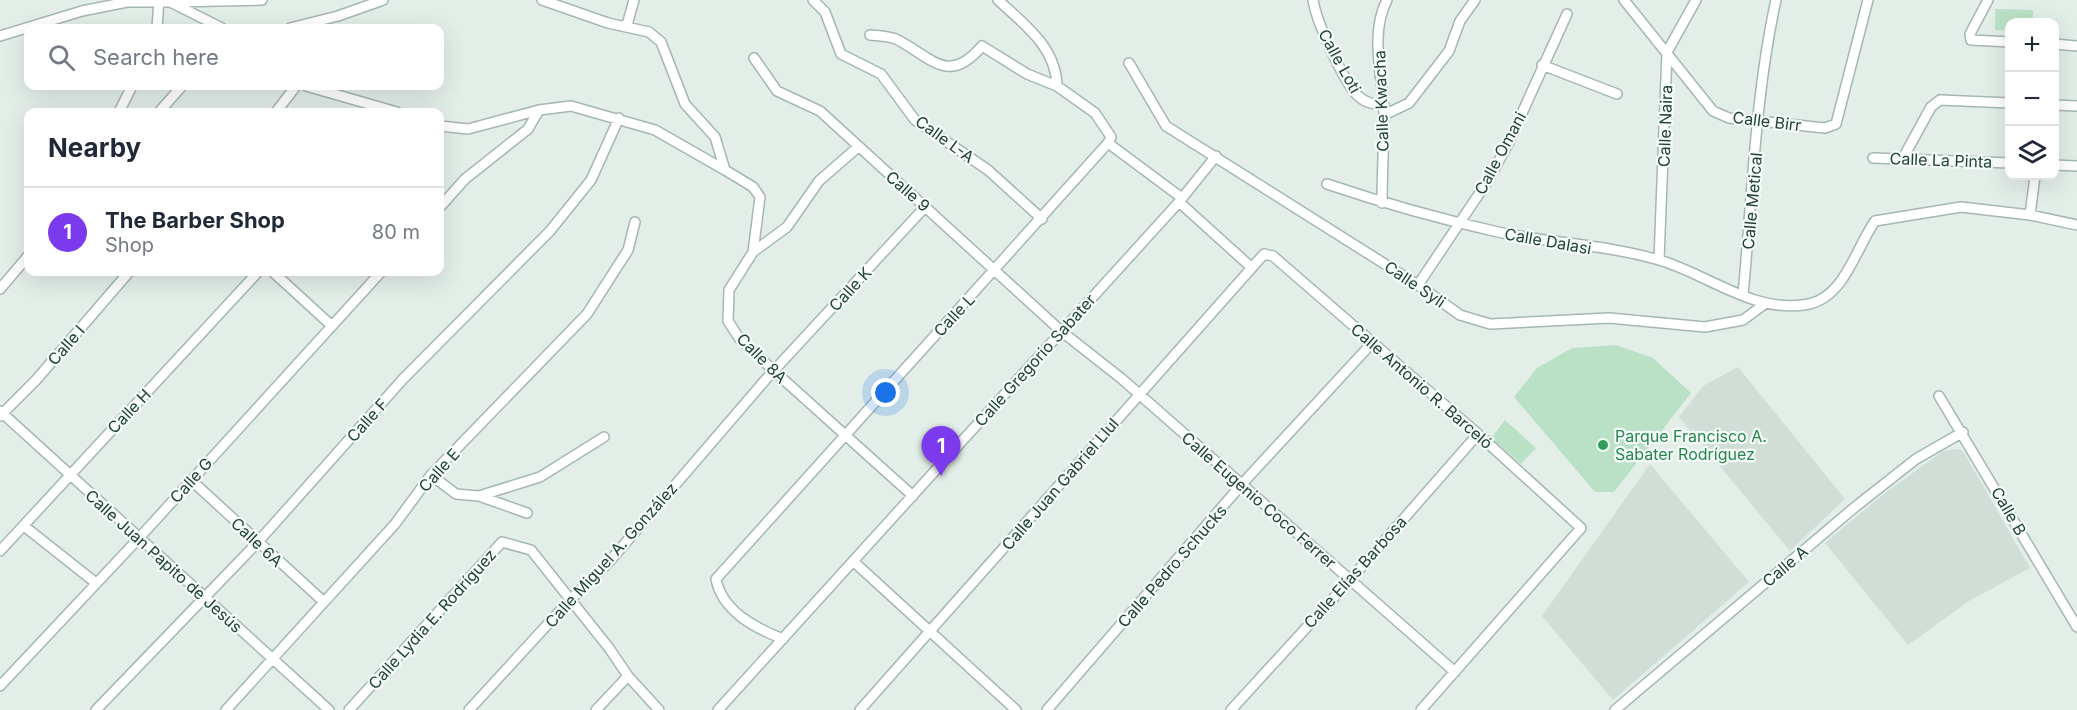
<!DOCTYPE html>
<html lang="en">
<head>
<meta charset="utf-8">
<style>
  body { margin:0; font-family:Inter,sans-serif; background:#f2f2f3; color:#1f2937 }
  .controls { position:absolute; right:18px; top:18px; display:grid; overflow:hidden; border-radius:12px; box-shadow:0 6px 24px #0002 }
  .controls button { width:54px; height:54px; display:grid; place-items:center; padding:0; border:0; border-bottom:2px solid #e0e1e3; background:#fff; color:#1f2937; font:30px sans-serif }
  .you { position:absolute; left:886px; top:393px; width:21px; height:21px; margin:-15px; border:4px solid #fff; border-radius:50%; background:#1a73e8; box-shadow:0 0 0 9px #1a73e833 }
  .badge { display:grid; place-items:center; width:39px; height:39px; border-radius:50%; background:#7c3aed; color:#fff; font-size:20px; font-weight:700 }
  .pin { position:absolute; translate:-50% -50px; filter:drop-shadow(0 2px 3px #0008) }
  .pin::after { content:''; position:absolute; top:32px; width:21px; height:18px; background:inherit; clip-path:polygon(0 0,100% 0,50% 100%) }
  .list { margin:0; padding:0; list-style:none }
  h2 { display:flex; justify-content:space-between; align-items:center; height:78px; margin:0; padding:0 24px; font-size:26px }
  h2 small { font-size:20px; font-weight:400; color:#747a83 }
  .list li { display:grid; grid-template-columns:39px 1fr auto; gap:18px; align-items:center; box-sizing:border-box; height:90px; padding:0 24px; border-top:2px solid #e0e1e3 }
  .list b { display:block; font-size:22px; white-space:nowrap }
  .list p { margin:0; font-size:20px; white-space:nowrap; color:#747a83 }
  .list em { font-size:20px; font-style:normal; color:#747a83 }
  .icon { flex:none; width:33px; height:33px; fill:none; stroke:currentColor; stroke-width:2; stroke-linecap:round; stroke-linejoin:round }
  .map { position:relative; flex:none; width:2077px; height:710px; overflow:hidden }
  .search { position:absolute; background:#fff; box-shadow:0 6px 24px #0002; left:24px; top:24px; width:420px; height:66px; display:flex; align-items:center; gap:15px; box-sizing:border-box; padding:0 21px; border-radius:12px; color:#747a83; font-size:22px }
  .panel { position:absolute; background:#fff; box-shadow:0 6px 24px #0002; left:24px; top:108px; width:420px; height:168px; border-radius:12px }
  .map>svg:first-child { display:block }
</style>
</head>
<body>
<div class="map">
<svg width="2077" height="710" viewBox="0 0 2077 710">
  <rect width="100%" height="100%" fill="#e3eee9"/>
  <path fill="#d1ded8" d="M1738 367 1845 499 1790 551 1679 417 1703 386Z
    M1958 449 1963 451 2030 568 1969 601 1908 645 1825 543 1881 496 1943 451Z
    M1650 464 1749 582 1613 700 1542 616Z"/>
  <path fill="#bae1c5" d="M1995 9 2033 10V22H2010L2009 30H1995Z
    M1616 345 1653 358 1691 393 1614 492H1595L1514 397 1537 368 1572 348Z
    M1505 420 1536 448 1521 464 1491 438Z"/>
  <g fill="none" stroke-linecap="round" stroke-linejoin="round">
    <g stroke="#a5b7b1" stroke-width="12">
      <path id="minor" d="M542 0 608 23 649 32 661 42 685 104 715 137 725 170 753 187 760 197 753 252
        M813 0 825 12 841 54 881 74 915 120 988 170 1042 219
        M998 0C1025 25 1056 47 1057 86L1095 113 1111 137 1108 143
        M1313 0C1316 21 1343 80 1357 95 1365 103 1373 104 1384 105
        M1624 0 1713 111 1729 118 1825 128 1836 124 1868 0
        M1988 0 1970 34 1971 40 2010 42
        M173 2 262 0
        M627 25 634 0
        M157 28 159 0
        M290 28 338 16 383 0
        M870 35C879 36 890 36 898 40 933 59 949 85 982 46L1027 74 1057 86
        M0 36 82 11 127 2H170L222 28
        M2054 44 2077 46
        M754 58 777 91 820 111 1061 331 1122 379 1455 672
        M1129 63 1166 126 1418 285 1460 315 1490 324 1609 318 1705 327 1743 320 1766 303
        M1542 65 1617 94
        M306 86 397 112
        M2054 105 2077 106
        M119 112 132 86
        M159 112 182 86
        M276 112 296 86
        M1384 115 1409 103 1449 51 1460 21 1475 0
        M440 126 468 129 539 110 571 106 655 130 725 170
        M1108 143 1182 198
        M858 147 819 181 787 227 753 252 729 290 728 321 739 338 774 371 913 496
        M1873 158 2010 163
        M1903 158 1931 107 1940 100 2010 103
        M2054 165 2077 166
        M2035 176 2030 215 2077 225
        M1327 184C1383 203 1440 219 1498 232 1550 243 1608 245 1659 260 1708 274 1755 315 1809 304 1845 296 1856 248 1875 221L1961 207 2030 215
        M1179 202 1251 267
        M1382 203C1382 174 1384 144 1384 114 1383 77 1369 35 1387 0
        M440 207 465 179 528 129 539 110
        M1659 260 1667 52 1696 0
        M273 272 332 326
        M1418 285 1489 179 1508 144 1567 14
        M0 289 28 256
        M1743 295C1752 199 1755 95 1776 0
        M1939 396 2077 627
        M0 411 329 710
        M0 416 36 380 129 272
        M431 475 456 494 479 496 527 513
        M191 480 324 602
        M479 496 540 477 604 437
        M24 526 96 583
        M0 551 258 272
        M853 561 1016 710
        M783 639C755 628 722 611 716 579L1108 143
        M0 686 140 537 381 272
        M96 710 257 543 403 379 550 231 591 180 619 118
        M226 710 395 524 431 475 587 314 628 250 635 222
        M349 710 502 542 531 550 609 648 628 676 659 710
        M469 710 570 600 609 562 767 378 926 206
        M596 710 628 676
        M718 710 1179 202 1216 156
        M860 710 1264 254 1273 256 1478 434 1581 528 1421 710
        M1047 710 1242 484 1372 343
        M1231 710 1350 580 1478 434
        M1615 710 1855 507 1916 459 1963 432"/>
    </g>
    <use href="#minor" stroke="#fff" stroke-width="9"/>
  </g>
  <circle fill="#2e9e5b" stroke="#f4faf7" stroke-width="2" cx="1603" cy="445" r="6"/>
  <g text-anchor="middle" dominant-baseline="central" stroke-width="4.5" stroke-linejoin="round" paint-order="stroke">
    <g font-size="16" fill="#214139" stroke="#f4faf7">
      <text transform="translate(1340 61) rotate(61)">Calle Loti</text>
      <text transform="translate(1381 101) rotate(-92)">Calle Kwacha</text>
      <text transform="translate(1767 121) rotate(7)">Calle Birr</text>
      <text transform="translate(1665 126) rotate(-88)">Calle Naira</text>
      <text transform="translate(945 139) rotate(36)">Calle L-A</text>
      <text transform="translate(1500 153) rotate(-62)">Calle Omani</text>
      <text transform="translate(1941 160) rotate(2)">Calle La Pinta</text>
      <text transform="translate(908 191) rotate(41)">Calle 9</text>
      <text transform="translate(1752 201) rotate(-85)">Calle Metical</text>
      <text transform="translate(1548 241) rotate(10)">Calle Dalasi</text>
      <text transform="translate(1415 284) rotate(34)">Calle Syli</text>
      <text transform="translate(850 289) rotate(-47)">Calle K</text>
      <text transform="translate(954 315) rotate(-47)">Calle L</text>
      <text transform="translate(66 345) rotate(-49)">Calle I</text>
      <text transform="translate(762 358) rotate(45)">Calle 8A</text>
      <text transform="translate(1035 360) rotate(-48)">Calle Gregorio Sabater</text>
      <text transform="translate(1422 386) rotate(41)">Calle Antonio R. Barceló</text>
      <text transform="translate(129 411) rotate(-46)">Calle H</text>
      <text transform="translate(367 420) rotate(-48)">Calle F</text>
      <text transform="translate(439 470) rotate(-48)">Calle E</text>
      <text transform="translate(191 480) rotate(-48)">Calle G</text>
      <text transform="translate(1060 484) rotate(-49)">Calle Juan Gabriel Llul</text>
      <text transform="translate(1259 500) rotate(41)">Calle Eugenio Coco Ferrer</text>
      <text transform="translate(2009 511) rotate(60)">Calle B</text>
      <text transform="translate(257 542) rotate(43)">Calle 6A</text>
      <text transform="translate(611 555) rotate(-48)">Calle Miguel A. González</text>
      <text transform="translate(164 561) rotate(42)">Calle Juan Papito de Jesús</text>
      <text transform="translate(1172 566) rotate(-49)">Calle Pedro Schucks</text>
      <text transform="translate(1785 566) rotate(-40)">Calle A</text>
      <text transform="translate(1355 572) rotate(-48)">Calle Elías Barbosa</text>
      <text transform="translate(432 619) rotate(-48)">Calle Lydia E. Rodríguez</text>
    </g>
    <g font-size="16" fill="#27864d" stroke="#f4faf7" text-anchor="start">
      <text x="1615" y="436">Parque Francisco A.<tspan x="1615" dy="18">Sabater Rodríguez</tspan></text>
    </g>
  </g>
</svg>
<div class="controls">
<button>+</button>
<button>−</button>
<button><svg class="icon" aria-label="layers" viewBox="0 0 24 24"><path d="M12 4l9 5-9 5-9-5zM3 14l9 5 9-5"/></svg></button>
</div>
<div class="you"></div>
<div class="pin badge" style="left:941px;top:476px">1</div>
<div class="search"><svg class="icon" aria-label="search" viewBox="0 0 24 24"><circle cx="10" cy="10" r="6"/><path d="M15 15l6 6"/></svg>Search here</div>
<section class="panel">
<h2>Nearby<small></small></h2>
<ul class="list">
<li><span class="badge">1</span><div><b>The Barber Shop</b><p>Shop</p></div><em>80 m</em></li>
</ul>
</section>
</div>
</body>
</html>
